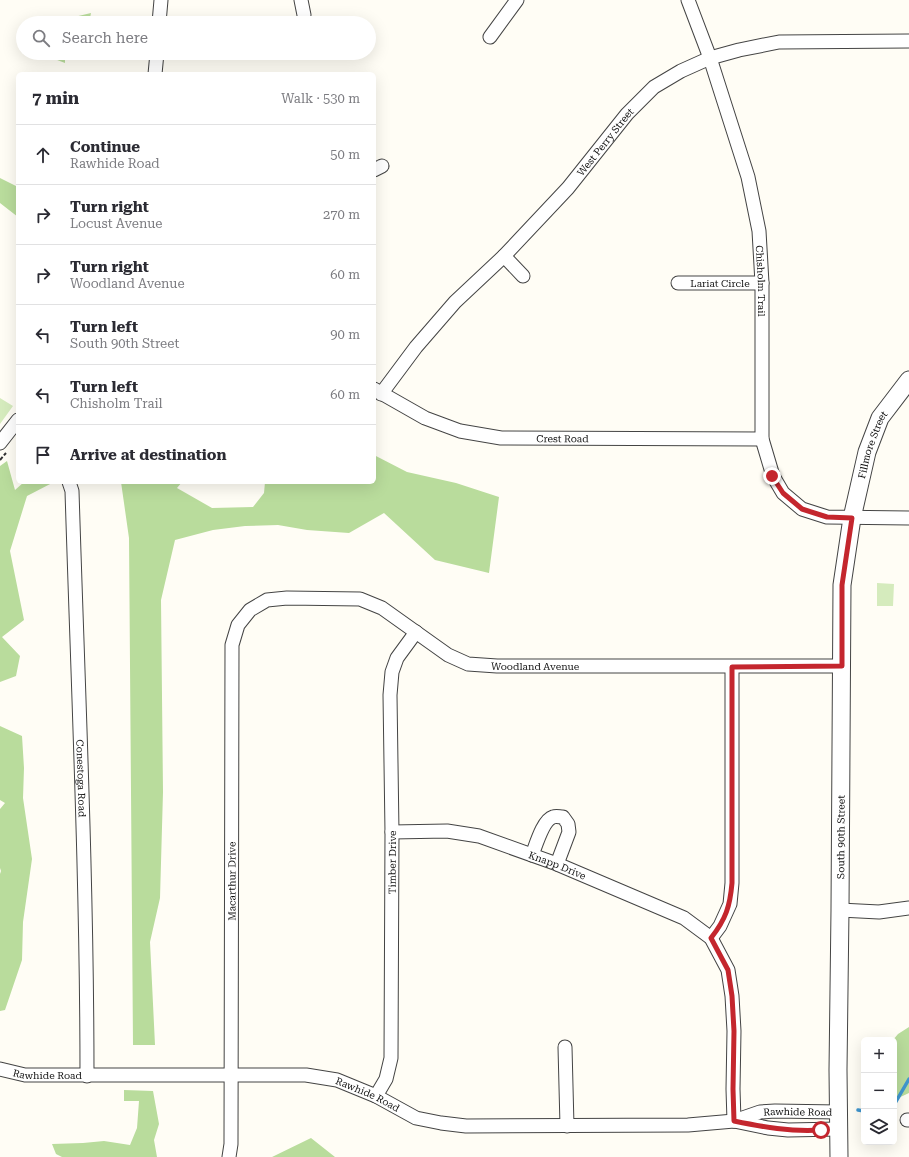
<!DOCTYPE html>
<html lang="en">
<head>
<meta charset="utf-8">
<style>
  body { margin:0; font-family:"Roboto Serif",serif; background:#f7f7f7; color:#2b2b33 }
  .controls { position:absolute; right:12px; bottom:12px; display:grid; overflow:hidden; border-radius:6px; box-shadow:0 4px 16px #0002 }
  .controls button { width:36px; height:36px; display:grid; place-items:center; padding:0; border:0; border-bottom:1px solid #e1e1e2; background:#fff; color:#2b2b33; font:20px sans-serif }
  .stop { position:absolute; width:12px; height:12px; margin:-9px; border:3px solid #c4262e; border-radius:50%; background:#fff }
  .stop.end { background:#c4262e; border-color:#fff; box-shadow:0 1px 4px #0008 }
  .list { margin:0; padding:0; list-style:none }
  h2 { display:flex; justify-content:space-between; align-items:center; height:52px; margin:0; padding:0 16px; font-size:17px }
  h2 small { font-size:13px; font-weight:400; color:#7c7c81 }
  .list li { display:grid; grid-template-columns:26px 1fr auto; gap:12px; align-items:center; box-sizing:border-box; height:60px; padding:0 16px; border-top:1px solid #e1e1e2 }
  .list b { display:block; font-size:15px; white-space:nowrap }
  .list p { margin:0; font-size:13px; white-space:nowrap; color:#7c7c81 }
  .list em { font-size:13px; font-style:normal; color:#7c7c81 }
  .icon { flex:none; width:22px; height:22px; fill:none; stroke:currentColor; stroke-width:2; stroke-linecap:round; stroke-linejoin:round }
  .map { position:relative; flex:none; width:909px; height:1157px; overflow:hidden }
  .search { position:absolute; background:#fff; box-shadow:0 4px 16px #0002; left:16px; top:16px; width:360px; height:44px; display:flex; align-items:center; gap:10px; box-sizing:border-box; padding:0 14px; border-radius:22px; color:#7c7c81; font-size:15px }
  .panel { position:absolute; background:#fff; box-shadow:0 4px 16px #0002; left:16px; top:72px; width:360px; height:412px; border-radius:6px }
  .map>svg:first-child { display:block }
</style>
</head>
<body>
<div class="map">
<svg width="909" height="1157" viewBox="0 0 909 1157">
  <rect width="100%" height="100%" fill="#fffdf5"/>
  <path fill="#d5ebbd" d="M0 398 13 406 0 424Z
    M877 583 894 584 893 606H877Z"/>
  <path fill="#b9dc9c" d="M91 13 89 23H49Z
    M39 53H65V63Z
    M0 178 18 187V217L0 203Z
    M374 455 407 472 456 483 499 497 489 573 435 560 384 513 349 533 307 530 278 525 245 526 213 530 175 540 161 600 163 792 160 898 150 942 155 1045H133L129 538 121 482H182L177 488 212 508 253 507 264 493 265 482H374Z
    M7 461 15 490 24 482H54L27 496 10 551 24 620 2 637 20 656 16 676 0 682V466Z
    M0 726 22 736 24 768 23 798 32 859 23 922 22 960 5 1010 0 1011V874L1 871 0 868V809L5 803 0 800Z
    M909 1027V1093L894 1100 893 1040 898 1034Z
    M124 1090 153 1091 159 1124 154 1140 157 1157H62L56 1154 52 1144 83 1143 104 1141 130 1145 137 1128 139 1101H124Z
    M311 1138 335 1157H272Z"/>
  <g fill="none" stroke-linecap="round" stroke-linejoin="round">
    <path stroke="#3f96cf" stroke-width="3.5" d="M894 1105 909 1079
      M858 1110 864 1111"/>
    <g stroke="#444" stroke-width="15">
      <g id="minor">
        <path d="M301 0 304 15"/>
        <path id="s1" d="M688 0 710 58 748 177 759 231 762 283V439L773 476 783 493 802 509 827 517 909 518"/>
        <path d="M159 23 161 0"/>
        <path d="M490 37 517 0"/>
        <path d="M155 74 157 53"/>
        <path d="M374 170 382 166"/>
        <path d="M504 256 523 276"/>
        <path id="s2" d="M678 283H762"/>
        <path id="s3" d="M374 389 425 418 460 431 501 438 762 439"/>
        <path id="s4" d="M381 394 416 347 455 302 504 256 568 188 627 114 654 87 681 71 710 58 739 50 779 42 909 41"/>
        <path d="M0 443 18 420"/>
        <path id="s5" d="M69 482 72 491C78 686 87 881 87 1076"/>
        <path id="s6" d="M392 832 447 831 479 836 557 864 684 918 711 938 728 970 732 996 734 1031 733 1089 734 1121"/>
        <path d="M532 855C536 845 543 820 553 817 556 816 560 817 563 817L568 824 569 832 557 864"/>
        <path d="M840 910 879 912 909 908"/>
        <path d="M711 938 720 926 730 904 732 883V667"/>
        <path d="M565 1047 567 1126"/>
        <path id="s7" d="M0 1069 25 1075H306L337 1080 376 1096 416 1118 441 1123 466 1126 688 1125 734 1121 760 1112 775 1111 838 1112"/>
        <path id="s8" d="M376 1096 386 1079 391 1058 392 832 390 695 392 672 397 658 416 632"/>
        <path d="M907 1120H909"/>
        <path d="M734 1121 768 1128 788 1130 839 1129"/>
        <path id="s9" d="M229 1157 231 1144 232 645 238 625 250 610 267 600 287 598 360 599 382 608 448 655 468 664 497 666H842"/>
      </g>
    </g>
    <g stroke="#444" stroke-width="19">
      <g id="tertiary">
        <path id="s10" d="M839 1157 838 1070 840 910 842 585 852 518 867 452 880 418 909 380"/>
      </g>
    </g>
    <path stroke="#333" stroke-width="2" stroke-dasharray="4 2" stroke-linecap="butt" d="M0 460 6 453"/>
    <use href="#minor" stroke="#fff" stroke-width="13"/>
    <use href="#tertiary" stroke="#fff" stroke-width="17"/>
  </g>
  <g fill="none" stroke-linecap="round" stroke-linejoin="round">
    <path stroke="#c4262e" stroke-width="5" d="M772 476 783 493 802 509 827 517 852 518 842 585V666L732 667V883C730 906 726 919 711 938L728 970 732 996 734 1031 733 1089 734 1121C763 1127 791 1132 821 1130"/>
  </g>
  <g text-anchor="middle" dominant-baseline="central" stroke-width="4" stroke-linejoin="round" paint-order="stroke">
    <g font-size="10" fill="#111" stroke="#fff">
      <text stroke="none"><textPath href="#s4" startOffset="338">West Perry Street</textPath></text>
      <text stroke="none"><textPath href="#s1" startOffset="292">Chisholm Trail</textPath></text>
      <text stroke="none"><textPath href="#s2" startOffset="42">Lariat Circle</textPath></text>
      <text stroke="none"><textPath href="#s3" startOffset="199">Crest Road</textPath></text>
      <text stroke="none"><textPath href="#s10" startOffset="716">Fillmore Street</textPath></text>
      <text stroke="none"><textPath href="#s9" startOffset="859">Woodland Avenue</textPath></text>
      <text stroke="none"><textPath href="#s5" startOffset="297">Conestoga Road</textPath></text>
      <text stroke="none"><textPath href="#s10" startOffset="320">South 90th Street</textPath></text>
      <text stroke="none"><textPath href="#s8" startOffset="237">Timber Drive</textPath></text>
      <text stroke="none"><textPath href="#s6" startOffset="171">Knapp Drive</textPath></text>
      <text stroke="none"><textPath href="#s9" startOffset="276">Macarthur Drive</textPath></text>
      <text stroke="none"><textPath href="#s7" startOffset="48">Rawhide Road</textPath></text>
      <text stroke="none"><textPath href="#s7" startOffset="372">Rawhide Road</textPath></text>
      <text stroke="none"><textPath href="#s7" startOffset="810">Rawhide Road</textPath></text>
    </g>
  </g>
</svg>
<div class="controls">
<button>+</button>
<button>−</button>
<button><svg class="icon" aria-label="layers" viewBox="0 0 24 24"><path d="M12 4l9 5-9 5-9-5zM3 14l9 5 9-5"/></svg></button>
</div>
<div class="stop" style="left:821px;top:1130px"></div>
<div class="stop end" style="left:772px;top:476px"></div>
<div class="search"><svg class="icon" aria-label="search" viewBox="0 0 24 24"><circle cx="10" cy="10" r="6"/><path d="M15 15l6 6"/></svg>Search here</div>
<section class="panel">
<h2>7 min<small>Walk · 530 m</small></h2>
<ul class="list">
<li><svg class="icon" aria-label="ahead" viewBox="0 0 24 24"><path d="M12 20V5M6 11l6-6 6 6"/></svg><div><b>Continue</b><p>Rawhide Road</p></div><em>50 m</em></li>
<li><svg class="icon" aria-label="right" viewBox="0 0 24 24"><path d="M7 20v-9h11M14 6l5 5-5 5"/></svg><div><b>Turn right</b><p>Locust Avenue</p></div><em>270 m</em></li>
<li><svg class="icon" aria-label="right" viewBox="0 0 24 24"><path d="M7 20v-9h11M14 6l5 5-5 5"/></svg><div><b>Turn right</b><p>Woodland Avenue</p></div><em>60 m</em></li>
<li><svg class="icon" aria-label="left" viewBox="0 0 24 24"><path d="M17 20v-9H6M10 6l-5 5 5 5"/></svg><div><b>Turn left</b><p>South 90th Street</p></div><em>90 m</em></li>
<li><svg class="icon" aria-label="left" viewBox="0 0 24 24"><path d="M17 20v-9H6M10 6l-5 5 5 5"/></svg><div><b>Turn left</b><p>Chisholm Trail</p></div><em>60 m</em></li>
<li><svg class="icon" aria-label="arrive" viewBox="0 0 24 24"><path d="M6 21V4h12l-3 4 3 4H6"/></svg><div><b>Arrive at destination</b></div></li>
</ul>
</section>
</div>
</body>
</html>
